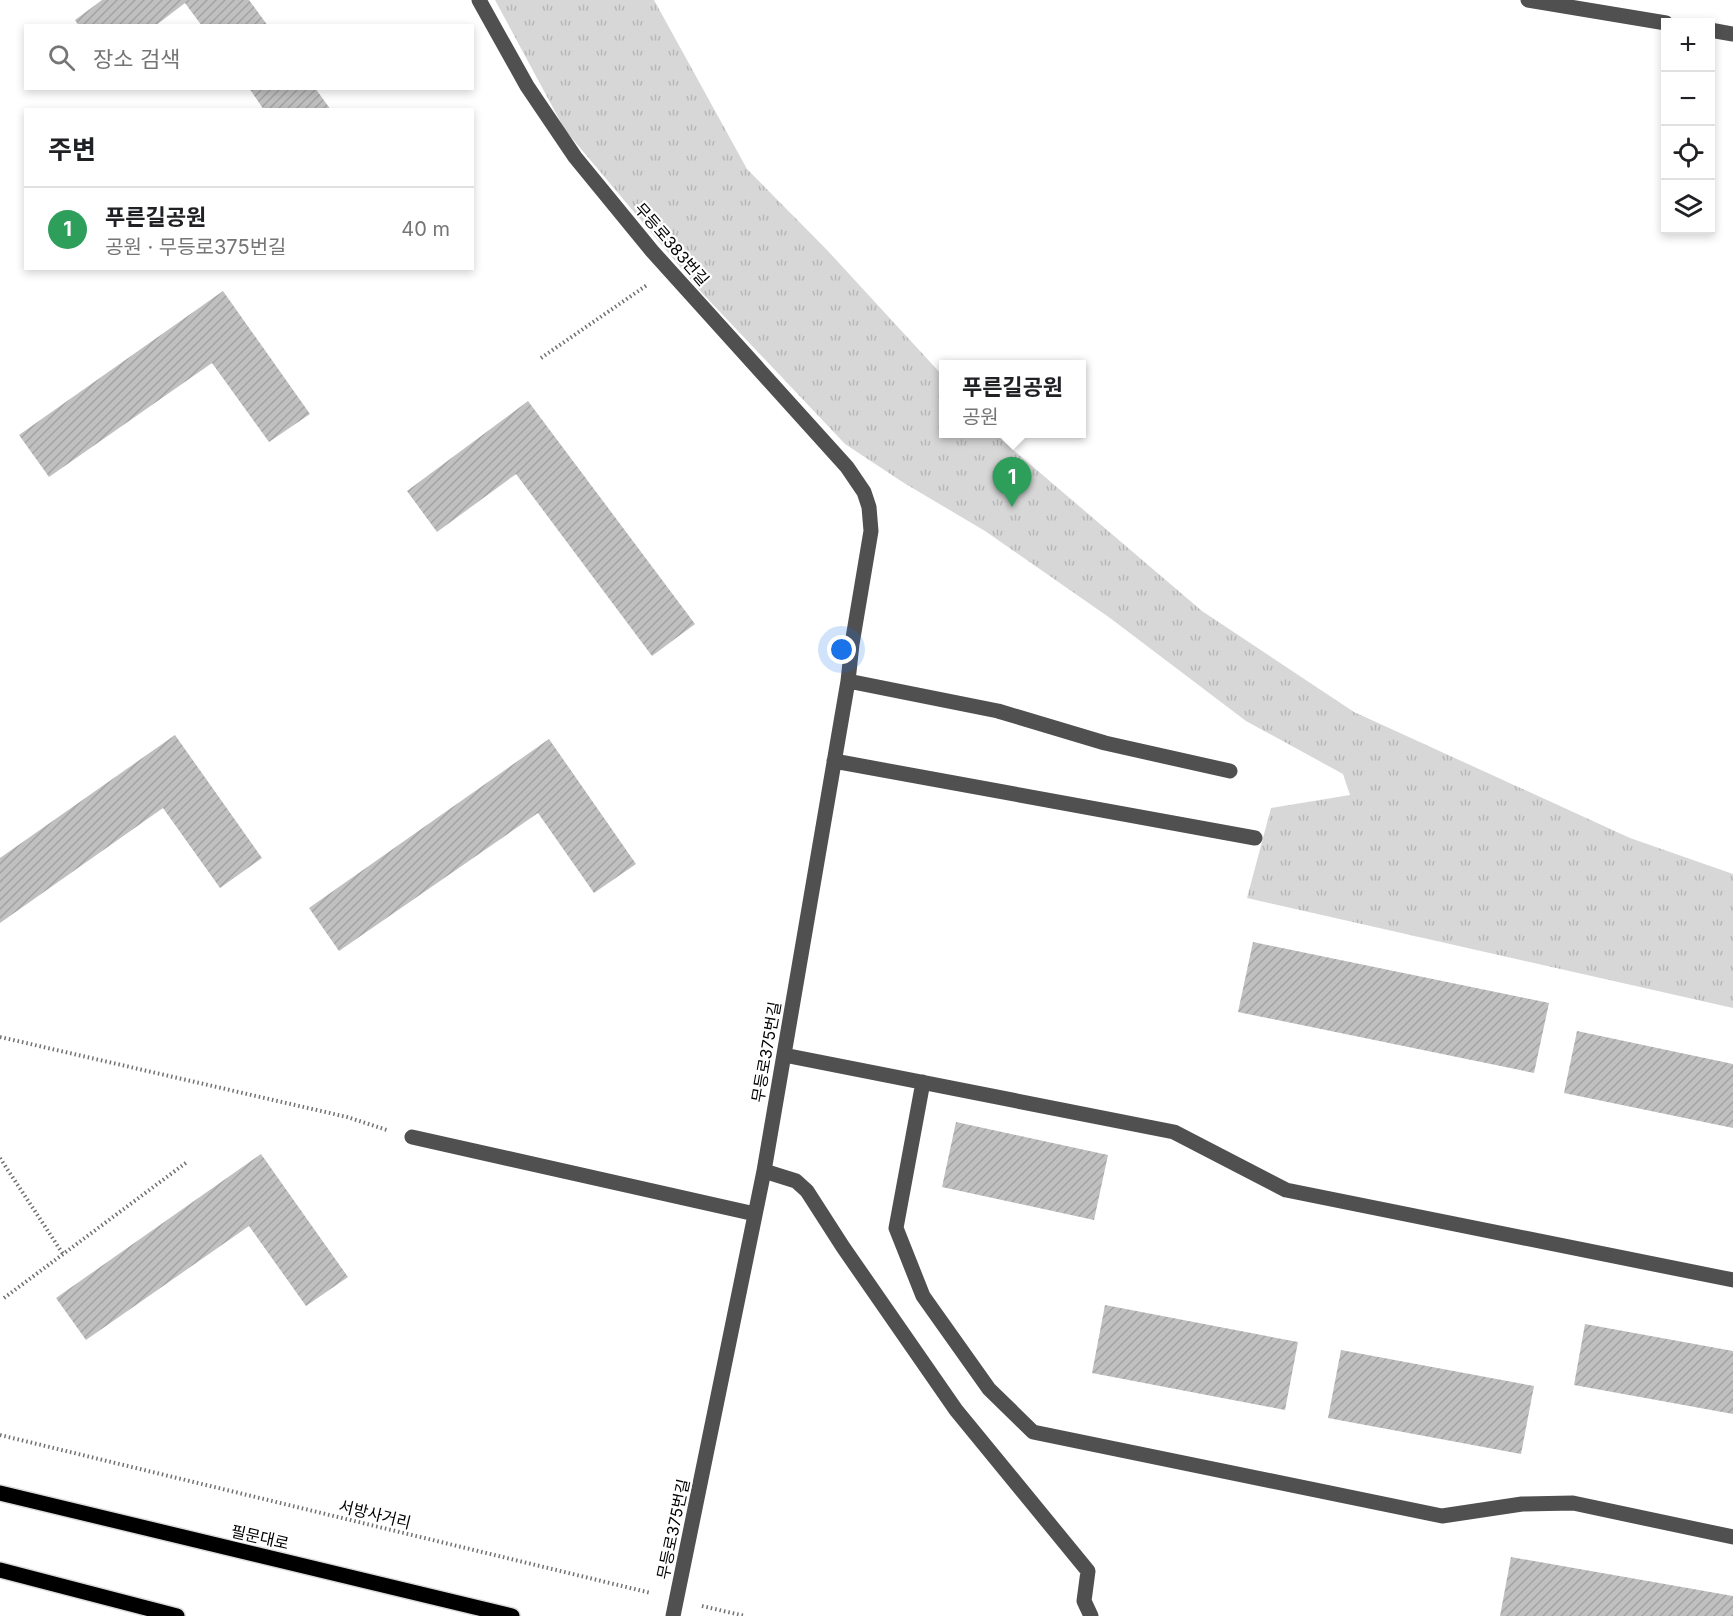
<!DOCTYPE html>
<html lang="ko">
<head>
<meta charset="utf-8">
<style>
  body { margin:0; font-family:Inter,"Noto Sans KR",sans-serif; background:#f6f6f6; color:#202124 }
  .controls { position:absolute; right:18px; top:18px; display:grid; overflow:hidden; border-radius:0px; box-shadow:0 3px 9px #0003 }
  .controls button { width:54px; height:54px; display:grid; place-items:center; padding:0; border:0; border-bottom:2px solid #e0e0e0; background:#fff; color:#202124; font:30px sans-serif }
  .you { position:absolute; left:842px; top:650px; width:21px; height:21px; margin:-15px; border:4px solid #fff; border-radius:50%; background:#1a73e8; box-shadow:0 0 0 9px #1a73e833 }
  .badge { display:grid; place-items:center; width:39px; height:39px; border-radius:50%; background:#d93025; color:#fff; font-size:20px; font-weight:700 }
  .pin { position:absolute; translate:-50% -50px; filter:drop-shadow(0 2px 3px #0008) }
  .pin::after { content:''; position:absolute; top:32px; width:21px; height:18px; background:inherit; clip-path:polygon(0 0,100% 0,50% 100%) }
  .popup { position:absolute; left:939px; top:360px; width:147px; height:78px; box-sizing:border-box; display:grid; place-content:center; border-radius:0px; background:#fff; filter:drop-shadow(0 2px 4px #0005); font-size:20px; white-space:nowrap; color:#757577 }
  .popup b { font-size:22px; color:#202124 }
  .popup::after { content:''; position:absolute; left:50%; top:100%; margin-left:-12px; border:12px solid transparent; border-top-color:#fff }
  .list { margin:0; padding:0; list-style:none }
  h2 { display:flex; justify-content:space-between; align-items:center; height:78px; margin:0; padding:0 24px; font-size:26px }
  h2 small { font-size:20px; font-weight:400; color:#757577 }
  .list li { display:grid; grid-template-columns:39px 1fr auto; gap:18px; align-items:center; box-sizing:border-box; height:84px; padding:0 24px; border-top:2px solid #e0e0e0 }
  .list b { display:block; font-size:22px; white-space:nowrap }
  .list p { margin:0; font-size:20px; white-space:nowrap; color:#757577 }
  .list em { font-size:20px; font-style:normal; color:#757577 }
  .icon { flex:none; width:33px; height:33px; fill:none; stroke:currentColor; stroke-width:2; stroke-linecap:round; stroke-linejoin:round }
  .map { position:relative; flex:none; width:1733px; height:1616px; overflow:hidden }
  .search { position:absolute; background:#fff; box-shadow:0 3px 9px #0003; left:24px; top:24px; width:450px; height:66px; display:flex; align-items:center; gap:15px; box-sizing:border-box; padding:0 21px; border-radius:0px; color:#757577; font-size:22px }
  .panel { position:absolute; background:#fff; box-shadow:0 3px 9px #0003; left:24px; top:108px; width:450px; height:162px; border-radius:0px }
  .map>svg:first-child { display:block }
</style>
</head>
<body>
<div class="map">
<svg width="1733" height="1616" viewBox="0 0 1733 1616">
  <defs>
    <pattern id="park-tufts" width="24" height="20" patternUnits="userSpaceOnUse" patternTransform="scale(1.5)"><rect width="24" height="20" fill="#d7d7d7"/><path d="M3 7l-1-3M5 7V3M7 7l1-3M15 17l-1-3M17 17v-4M19 17l1-3" fill="none" stroke="#b7b7b7"/></pattern>
    <pattern id="building-hatch" width="6" height="6" patternUnits="userSpaceOnUse" patternTransform="scale(1.5)"><rect width="6" height="6" fill="#c0c0c0"/><path d="M-1 1l2-2M0 6l6-6M5 7l2-2" fill="none" stroke="#a3a3a3"/></pattern>
  </defs>
  <rect width="100%" height="100%" fill="#fff"/>
  <path fill="url(#park-tufts)" d="M495 0H654L747 169 827 250 943 376V434H996L1004 442 1202 611 1354 712 1630 838 1733 874V1008L1247 898 1271 808 1350 795 1343 774 1246 721 1110 618 985 531 904 483 845 444 703 294 565 130Z"/>
  <path fill="url(#building-hatch)" d="M102 0H249L268 26H202L185 3 155 26H79L75 20Z
    M249 88H315L331 110H264Z
    M223 291 310 414 269 442 212 363 49 477 19 435Z
    M528 401 695 624 652 656 516 474 437 532 407 491Z
    M175 735 262 858 220 888 163 808 0 923V858Z
    M549 739 636 864 594 893 538 813 339 951 309 908Z
    M1253 942 1549 1003 1534 1073 1238 1012Z
    M1577 1031 1733 1064V1128L1564 1093Z
    M956 1122 1108 1155 1094 1220 942 1187Z
    M261 1154 348 1277 306 1306 249 1226 86 1340 56 1298Z
    M1105 1305 1298 1342 1285 1410 1092 1373Z
    M1585 1324 1733 1351V1414L1574 1385Z
    M1341 1350 1534 1386 1521 1454 1328 1418Z
    M1511 1557 1733 1596V1616H1500Z"/>
  <g fill="none" stroke-linecap="round" stroke-linejoin="round">
    <g stroke="#dbdbdb" stroke-width="18">
      <path id="major" d="M0 1493 512 1616
        M0 1570 177 1616"/>
    </g>
    <path stroke="#727272" stroke-width="4" stroke-dasharray="1.5 3" stroke-linecap="butt" d="M541 358 647 285
      M0 1037 347 1117 387 1130
      M0 1158 63 1254
      M4 1298 187 1162
      M0 1435 651 1593
      M702 1606 745 1616"/>
    <path stroke="#505050" stroke-width="15" d="M479 0 527 86 575 157 652 251 847 467 864 492 869 507 871 531 852 644 848 681 764 1171 673 1616
      M1528 0 1666 23
      M1710 30 1733 34
      M848 681 998 711 1105 743 1230 771
      M834 761 1255 838
      M784 1055 1174 1132 1286 1190 1733 1280
      M923 1082 896 1228 923 1296 989 1389 1033 1432 1442 1516 1522 1504 1573 1503 1733 1537
      M412 1137 755 1214
      M764 1171 796 1181 807 1191 843 1247 956 1410 1088 1571 1084 1601 1091 1616"/>
    <use href="#major" stroke="#000" stroke-width="15"/>
  </g>
  <g text-anchor="middle" dominant-baseline="central" stroke-width="4.5" stroke-linejoin="round" paint-order="stroke">
    <g font-size="16" fill="#000" stroke="#fff">
      <text transform="translate(672 244) rotate(49)">무등로383번길</text>
      <text transform="translate(766 1052) rotate(-80)">무등로375번길</text>
      <text transform="translate(375 1514) rotate(14)">서방사거리</text>
      <text transform="translate(673 1529) rotate(-78)">무등로375번길</text>
      <text transform="translate(260 1537) rotate(13)">필문대로</text>
    </g>
  </g>
</svg>
<div class="controls">
<button>+</button>
<button>−</button>
<button><svg class="icon" aria-label="locate" viewBox="0 0 24 24"><circle cx="12" cy="12" r="6"/><path d="M12 2v4M12 18v4M2 12h4M18 12h4"/></svg></button>
<button><svg class="icon" aria-label="layers" viewBox="0 0 24 24"><path d="M12 4l9 5-9 5-9-5zM3 14l9 5 9-5"/></svg></button>
</div>
<div class="you"></div>
<div class="pin badge" style="left:1012px;top:507px;background:#2e9e5b">1</div>
<div class="popup"><b>푸른길공원</b>공원</div>
<div class="search"><svg class="icon" aria-label="search" viewBox="0 0 24 24"><circle cx="10" cy="10" r="6"/><path d="M15 15l6 6"/></svg>장소 검색</div>
<section class="panel">
<h2>주변<small></small></h2>
<ul class="list">
<li><span class="badge" style="background:#2e9e5b">1</span><div><b>푸른길공원</b><p>공원 · 무등로375번길</p></div><em>40 m</em></li>
</ul>
</section>
</div>
</body>
</html>
